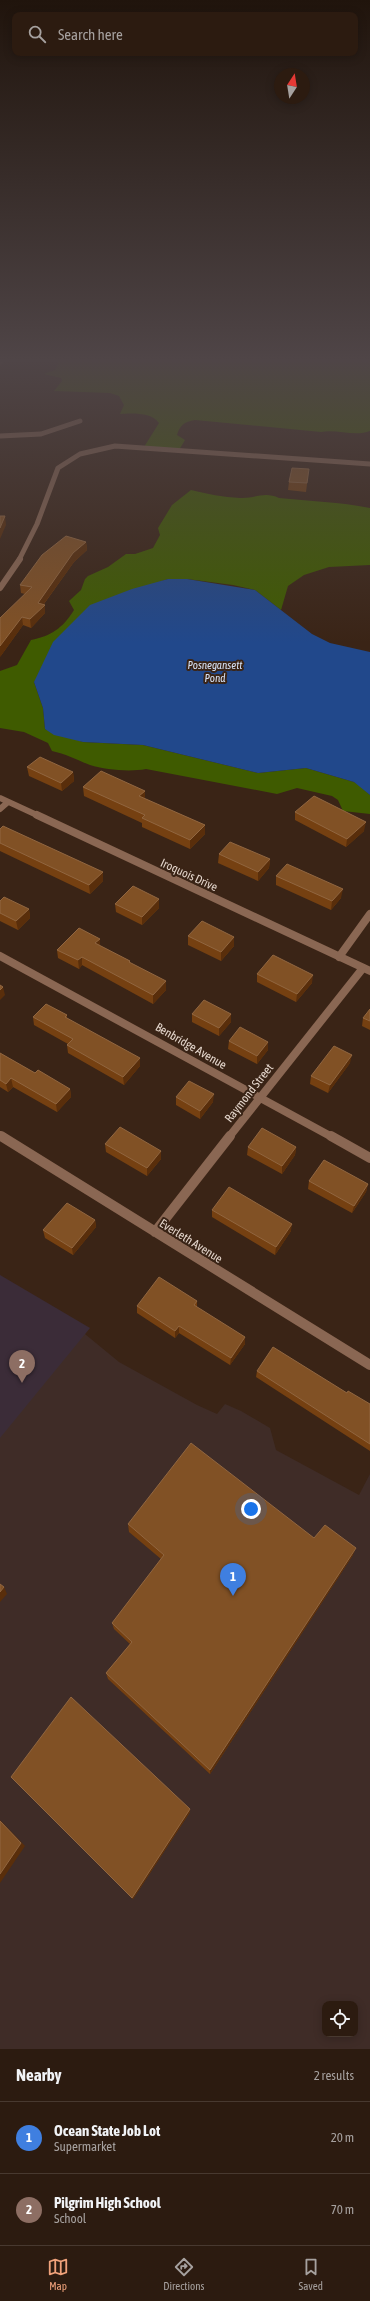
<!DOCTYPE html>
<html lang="en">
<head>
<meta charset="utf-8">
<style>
  body { margin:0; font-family:"Asap Condensed",sans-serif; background:#38281e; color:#f1f3f6 }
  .controls { position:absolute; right:12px; bottom:12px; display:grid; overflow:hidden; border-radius:8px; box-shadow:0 2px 10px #0003 }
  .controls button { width:36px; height:36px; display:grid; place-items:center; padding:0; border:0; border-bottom:1px solid #483930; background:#2c1b10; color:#f1f3f6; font:20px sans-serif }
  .compass { position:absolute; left:274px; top:68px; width:36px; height:36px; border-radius:50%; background:#2c1b10; box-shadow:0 2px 10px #0003; rotate:12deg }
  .you { position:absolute; left:251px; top:1509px; width:14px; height:14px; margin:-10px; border:3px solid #fff; border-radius:50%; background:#1a73e8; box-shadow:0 0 0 6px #1a73e833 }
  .badge { display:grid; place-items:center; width:26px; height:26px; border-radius:50%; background:#f0a27b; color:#fff; font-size:13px; font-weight:700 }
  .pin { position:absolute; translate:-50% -33px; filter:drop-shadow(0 1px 2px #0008) }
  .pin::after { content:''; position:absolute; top:21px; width:14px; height:12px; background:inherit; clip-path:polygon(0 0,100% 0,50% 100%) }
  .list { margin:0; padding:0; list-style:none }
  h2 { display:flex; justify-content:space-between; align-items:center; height:52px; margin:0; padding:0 16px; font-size:17px }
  h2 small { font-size:13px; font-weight:400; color:#a6a19f }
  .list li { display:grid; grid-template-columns:26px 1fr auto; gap:12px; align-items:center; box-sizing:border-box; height:72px; padding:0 16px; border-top:1px solid #483930 }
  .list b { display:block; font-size:15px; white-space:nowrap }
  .list p { margin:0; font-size:13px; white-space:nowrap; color:#a6a19f }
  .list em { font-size:13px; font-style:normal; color:#a6a19f }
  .icon { flex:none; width:22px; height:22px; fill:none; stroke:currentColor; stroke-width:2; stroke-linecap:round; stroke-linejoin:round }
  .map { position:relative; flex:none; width:370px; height:2049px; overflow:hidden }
  .search { position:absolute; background:#2c1b10; box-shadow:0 2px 10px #0003; left:12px; right:12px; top:12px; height:44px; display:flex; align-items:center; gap:10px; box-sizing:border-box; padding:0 14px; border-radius:8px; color:#a6a19f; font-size:15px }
  .sheet { height:196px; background:#2c1b10 }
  nav { display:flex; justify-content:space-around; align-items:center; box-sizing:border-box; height:56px; border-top:1px solid #483930; background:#2c1b10; font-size:11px; color:#a6a19f }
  nav a { display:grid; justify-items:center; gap:2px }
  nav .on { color:#f0a27b }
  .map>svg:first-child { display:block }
</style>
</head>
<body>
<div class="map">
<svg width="370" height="2049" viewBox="0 0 370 2049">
  <rect width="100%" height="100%" fill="#3a2416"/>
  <path fill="#3f2c27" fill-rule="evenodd" d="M74 1325 119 1362 197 1405 217 1414 225 1404 241 1411 270 1428 276 1450 359 1495 370 1474V2049H0V1424ZM325 2004H355V2034H325Z"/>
  <path fill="#3b2c38" d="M0 1275 90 1328 0 1438Z"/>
  <path fill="#3f5b00" d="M58 357H370V431C355 437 337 429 321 432L195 420C184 422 180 425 177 435L185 440 179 450 144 447 159 423C152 412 131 413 120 414L124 405 119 396 110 393 54 391 62 381 61 378 44 374 55 370 59 362Z
    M191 490C207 494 223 497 240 498 254 499 264 491 279 498 309 501 340 502 370 508V565L329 567 304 575 288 586 281 610 255 590 233 585 187 579H168L153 584 34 682 43 708 45 729 83 742 143 745 258 773 306 768 354 782 362 787 360 786 370 795V814L343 811 338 800 332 796 297 788 277 794 146 769C130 772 106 770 90 765 77 760 66 754 52 751L48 743 24 732 0 728V671L17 665 31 640C51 636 63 628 74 610L69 601 81 590 85 579 88 576 108 567 126 554H135L153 548 160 535 158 528 172 505Z"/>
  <path fill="#21488b" d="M168 579H187L255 590 312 634 330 643 370 652V795L354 782 306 768 258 773 143 745 83 742 54 735 45 729 43 708 34 682 53 642 90 605 132 589Z"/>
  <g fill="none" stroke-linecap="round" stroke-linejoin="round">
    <path stroke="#8a6753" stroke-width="5" d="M0 362 3 357
      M0 436 41 434 80 421
      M19 560 37 524 58 468 80 454 115 446 370 464"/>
    <path stroke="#8a6753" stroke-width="6" d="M0 588 20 559
      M0 798 39 816
      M0 809 8 802"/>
    <path stroke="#8a6753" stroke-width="8" d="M37 815 370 971
      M0 956 332 1137
      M339 957 370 914
      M0 1136 2 1137
      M229 1137 363 968"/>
    <path stroke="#8a6753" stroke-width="10" d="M1 1136 370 1365
      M331 1136 370 1158
      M155 1232 230 1136"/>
  </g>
  <path fill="#754011" d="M308 477 306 492 288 490 289 482Z
    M86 542 87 550 74 562 44 604 45 605V613L31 628 23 625 0 657 25 594 21 593 20 585Z
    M27 767 73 772 74 781 62 791 29 776Z
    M83 787 145 791V799L205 825V834L190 849 142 827V823L84 796Z
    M295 812 364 831 346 847 295 820Z
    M0 829 103 872V881L90 894 0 851Z
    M219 854 270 859 269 868 258 881 218 863Z
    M276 876 341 898 331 910 276 885Z
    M159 899V908L142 925 116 912 115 904Z
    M0 901 29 909 30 918 18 930 0 921Z
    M188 936 234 946 221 961 188 945Z
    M100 939V946L130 961V963L166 990 153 1004 82 965 79 969 58 958 57 950Z
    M257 974 312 983 296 1002 257 982Z
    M370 1009V1030L362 1026 363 1018Z
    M192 1014H231V1022L219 1036 192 1022Z
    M67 1015V1018L140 1066 124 1085 68 1053 67 1045 68 1044 34 1025 33 1017Z
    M229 1041 268 1042V1050L257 1064 228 1049Z
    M0 1053 35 1073 70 1089 71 1097 57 1112 13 1087 8 1092 0 1087Z
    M350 1063 328 1093 310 1084 311 1076Z
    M176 1097 213 1102 200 1119 176 1105Z
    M105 1144 161 1159 147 1176 106 1152Z
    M248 1147H296L295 1155 282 1174 247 1155Z
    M309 1181 368 1184 366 1192 352 1213 308 1189Z
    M212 1210 291 1231 275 1255 212 1217Z
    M95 1220 96 1227 73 1255 45 1238 43 1230Z
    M197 1301V1307L245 1344 230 1365 179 1333 175 1338 137 1313V1306Z
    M257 1371 347 1393 370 1404V1451L256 1377Z
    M128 1524 314 1538 353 1555 210 1774 108 1679 106 1673 130 1644 114 1629 112 1623 161 1559 129 1532Z
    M11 1777 190 1812 133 1899Z"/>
  <path fill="#592e0b" d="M5 516 6 525 0 539V528Z
    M86 542 87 550 74 562 40 609 45 605V613L31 628 30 619 38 603 73 553Z
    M22 617 23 625 0 657V646Z
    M73 772 74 781 62 791 61 783Z
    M145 791V799L139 796Z
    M366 822 364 831 346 847 347 839Z
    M205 825V834L190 849V840Z
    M270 859 269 868 258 881V872Z
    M103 872V881L90 894 89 885Z
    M343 889 341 898 331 910 332 901Z
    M159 899V908L142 925V917Z
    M29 909 30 918 18 930 16 921Z
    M234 937V946L221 961V952Z
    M100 939V947L95 943Z
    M82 957V965L79 969 78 960Z
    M313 975 312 983 296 1002 297 994Z
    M166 981V990L153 1004V995Z
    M3 987 5 995 0 1000V990Z
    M231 1014V1022L219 1036V1028Z
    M268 1042V1050L257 1064V1056Z
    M352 1055 350 1063 328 1093 330 1085Z
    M140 1058V1066L124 1085 123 1077Z
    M11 1078 13 1087 8 1092 6 1084Z
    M70 1089 71 1097 57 1112 56 1104Z
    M214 1094 213 1102 200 1119V1111Z
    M296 1147 295 1155 282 1174V1166Z
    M161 1151V1159L147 1176V1168Z
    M368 1184 366 1192 352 1213 354 1206Z
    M95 1220 96 1227 73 1255 72 1248Z
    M292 1224 291 1231 275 1255 276 1247Z
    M179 1326V1333L175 1338V1331Z
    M245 1337V1344L230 1365 231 1358Z
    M356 1548 353 1555 210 1774V1770Z
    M4 1587 7 1594 0 1602V1592Z
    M190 1809V1812L133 1899 132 1898Z
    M0 1820 25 1846 0 1883Z"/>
  <path fill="#815125" stroke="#916640" d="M292 468 309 469 307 483 289 482Z
    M0 516H5L0 528Z
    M66 536 86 542 73 553 38 603 45 605 30 619 22 617 0 646V618L32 587 20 585 42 555Z
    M40 757 73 772 61 783 27 767Z
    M101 771 145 791 139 796 205 825 190 840 142 818 145 815 83 787Z
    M314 796 366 822 347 839 295 812Z
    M3 826 103 872 89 885 0 843V829Z
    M230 842 270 859 258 872 219 854Z
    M287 864 343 889 332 901 276 876Z
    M133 886 159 899 142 917 115 904Z
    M4 897 29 909 16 921 0 913V901Z
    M202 921 234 937 221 952 188 936Z
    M79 928 100 939 95 943 130 961 129 962 166 981 153 995 82 957 78 960 57 950Z
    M273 955 313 975 297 994 257 974Z
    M0 985 3 987 0 990Z
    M204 1000 231 1014 219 1028 192 1014Z
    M46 1004 67 1015 65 1017 140 1058 123 1077 67 1045 73 1039 33 1017Z
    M370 1009V1021L363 1018Z
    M240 1027 268 1042 257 1056 229 1041Z
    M334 1046 352 1055 330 1085 311 1076Z
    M0 1053 35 1073 38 1070 70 1089 56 1104 11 1078 6 1084 0 1080Z
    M189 1081 214 1094 200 1111 176 1097Z
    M120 1127 161 1151 147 1168 105 1144Z
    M262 1128 296 1147 282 1166 248 1147Z
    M324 1160 368 1184 354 1206 309 1181Z
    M229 1187 292 1224 276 1247 212 1210Z
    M67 1203 95 1220 72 1248 43 1230Z
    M159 1277 197 1301 194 1305 245 1337 231 1358 179 1326 175 1331 137 1306Z
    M273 1347 347 1393 348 1391 370 1404V1444L257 1371Z
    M191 1443 314 1538 325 1525 356 1548 210 1770 106 1673 132 1642 112 1623 164 1555 128 1524Z
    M0 1584 4 1587 0 1592Z
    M71 1697 190 1809 132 1898 11 1777Z
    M0 1821 21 1843 0 1874Z"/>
  <linearGradient id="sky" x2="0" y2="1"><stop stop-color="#20140c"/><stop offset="0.56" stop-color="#4f4547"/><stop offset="1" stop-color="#4f4547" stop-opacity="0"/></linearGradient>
  <rect width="370" height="643" fill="url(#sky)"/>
  <g text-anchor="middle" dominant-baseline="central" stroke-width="4" stroke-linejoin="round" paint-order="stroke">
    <g font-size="11" font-style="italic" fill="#d6e2f6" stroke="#3a2416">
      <text x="215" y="665">Posnegansett<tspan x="215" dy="13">Pond</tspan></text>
    </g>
    <g font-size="12" fill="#e5d7cd" stroke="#3a2416">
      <text transform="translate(189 875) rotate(25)">Iroquois Drive</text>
      <text transform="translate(191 1046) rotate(30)">Benbridge Avenue</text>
      <text transform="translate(249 1093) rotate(-52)">Raymond Street</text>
      <text transform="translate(191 1241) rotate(32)">Everleth Avenue</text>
    </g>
  </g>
</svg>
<div class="controls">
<button><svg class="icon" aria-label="locate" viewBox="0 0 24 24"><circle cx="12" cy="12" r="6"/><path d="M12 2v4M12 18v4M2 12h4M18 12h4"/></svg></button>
</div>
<svg class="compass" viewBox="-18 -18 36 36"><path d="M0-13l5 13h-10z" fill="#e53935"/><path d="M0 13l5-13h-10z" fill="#a6a19f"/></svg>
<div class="you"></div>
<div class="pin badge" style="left:233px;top:1596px;background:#3f7fe0">1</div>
<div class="pin badge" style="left:22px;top:1383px;background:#8d6e63">2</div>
<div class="search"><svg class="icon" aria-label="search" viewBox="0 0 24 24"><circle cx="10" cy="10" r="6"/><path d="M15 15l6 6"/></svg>Search here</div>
</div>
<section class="sheet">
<h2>Nearby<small>2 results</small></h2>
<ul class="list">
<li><span class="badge" style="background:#3f7fe0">1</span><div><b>Ocean State Job Lot</b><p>Supermarket</p></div><em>20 m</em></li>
<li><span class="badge" style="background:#8d6e63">2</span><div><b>Pilgrim High School</b><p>School</p></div><em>70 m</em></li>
</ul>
</section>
<nav>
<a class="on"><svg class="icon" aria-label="map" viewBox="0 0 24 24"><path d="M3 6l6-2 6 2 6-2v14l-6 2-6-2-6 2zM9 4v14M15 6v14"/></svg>Map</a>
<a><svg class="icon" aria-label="directions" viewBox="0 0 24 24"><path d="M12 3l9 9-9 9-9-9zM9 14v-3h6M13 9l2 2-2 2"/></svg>Directions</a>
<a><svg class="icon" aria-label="saved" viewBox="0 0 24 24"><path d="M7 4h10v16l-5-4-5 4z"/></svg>Saved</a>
</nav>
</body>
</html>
